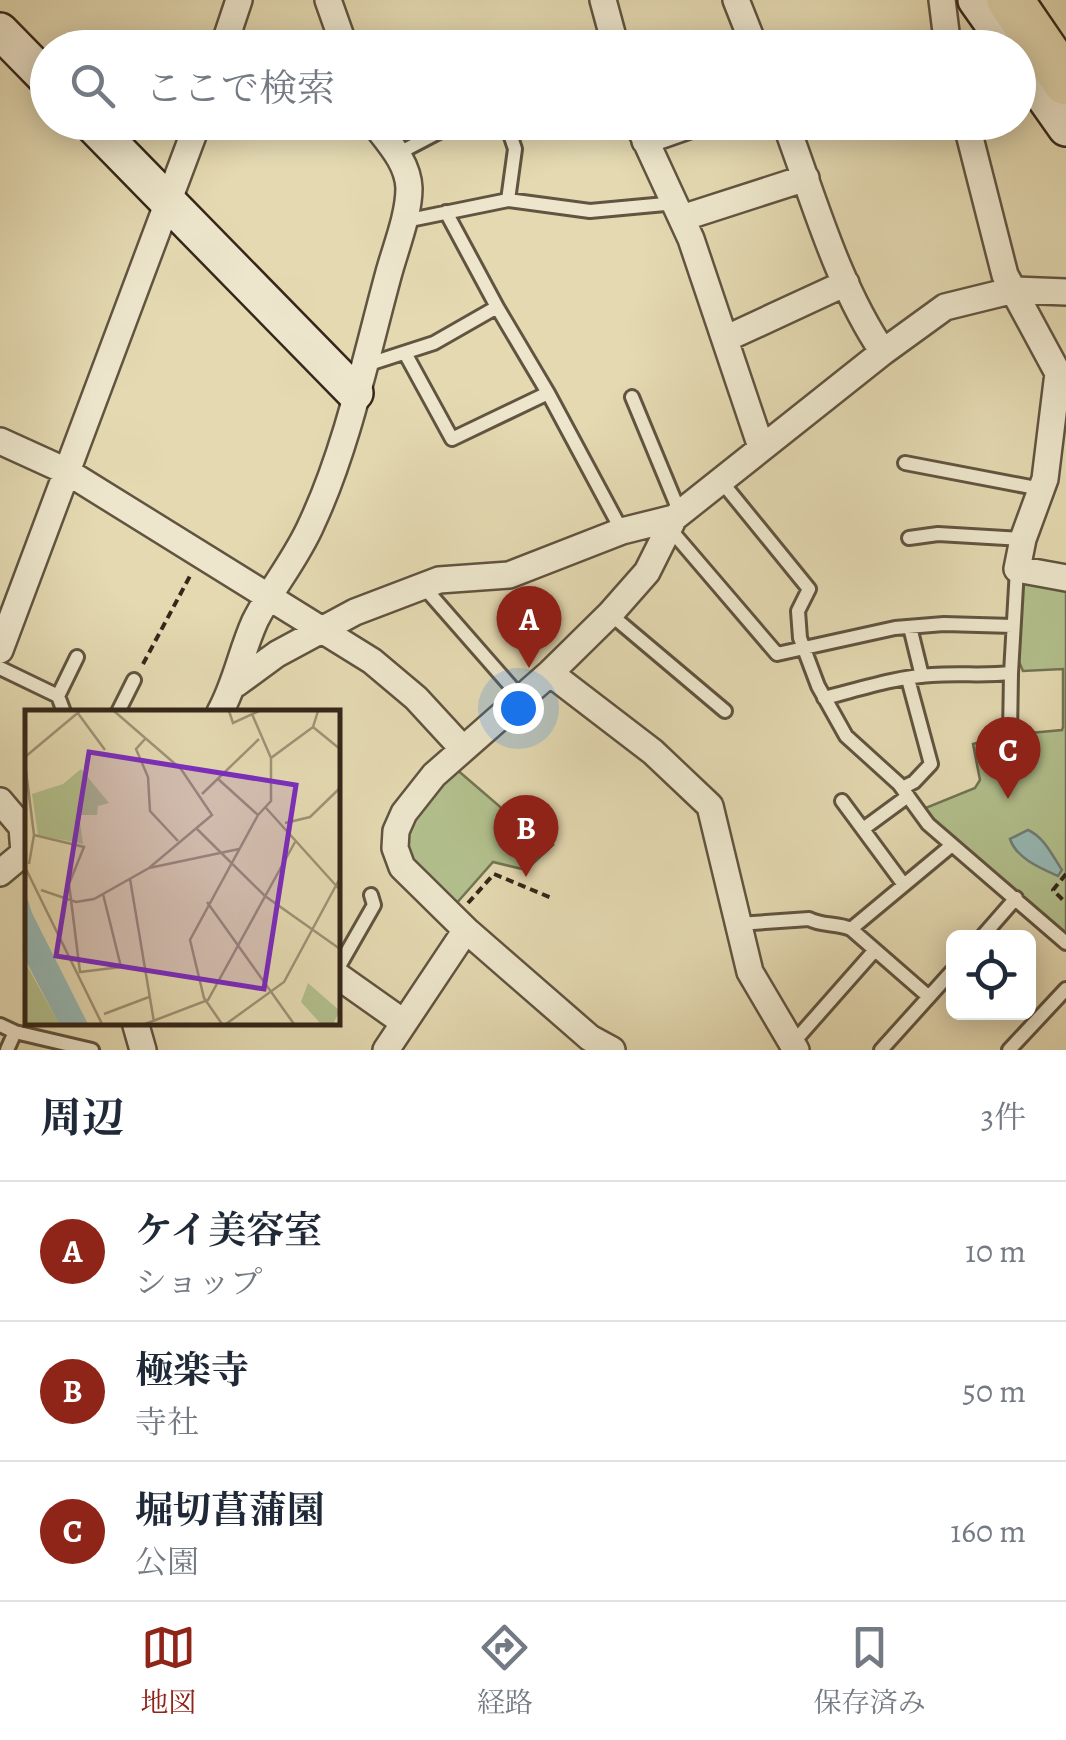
<!DOCTYPE html>
<html lang="ja">
<head>
<meta charset="utf-8">
<style>
  body { margin:0; font-family:Alegreya,"Noto Serif JP",serif; background:#f6f6f7; color:#1f2937 }
  .controls { position:absolute; right:30px; bottom:30px; display:grid; overflow:hidden; border-radius:15px; box-shadow:0 5px 25px #0003 }
  .controls button { width:90px; height:90px; display:grid; place-items:center; padding:0; border:0; border-bottom:2px solid #e0e1e3; background:#fff; color:#1f2937; font:50px sans-serif }
  .you { position:absolute; left:518px; top:708px; width:35px; height:35px; margin:-25px; border:8px solid #fff; border-radius:50%; background:#1a73e8; box-shadow:0 0 0 15px #1a73e833 }
  .badge { display:grid; place-items:center; width:65px; height:65px; border-radius:50%; background:#8f2418; color:#fff; font-size:32px; font-weight:700 }
  .pin { position:absolute; translate:-50% -82px; filter:drop-shadow(0 2px 5px #0008) }
  .pin::after { content:''; position:absolute; top:52px; width:35px; height:30px; background:inherit; clip-path:polygon(0 0,100% 0,50% 100%) }
  .list { margin:0; padding:0; list-style:none }
  h2 { display:flex; justify-content:space-between; align-items:center; height:130px; margin:0; padding:0 40px; font-size:42px }
  h2 small { font-size:32px; font-weight:400; color:#747a83 }
  .list li { display:grid; grid-template-columns:65px 1fr auto; gap:30px; align-items:center; box-sizing:border-box; height:140px; padding:0 40px; border-top:2px solid #e0e1e3 }
  .list b { display:block; font-size:38px; white-space:nowrap }
  .list p { margin:0; font-size:32px; white-space:nowrap; color:#747a83 }
  .list em { font-size:32px; font-style:normal; color:#747a83 }
  .icon { flex:none; width:55px; height:55px; fill:none; stroke:currentColor; stroke-width:2; stroke-linecap:round; stroke-linejoin:round }
  .map { position:relative; flex:none; width:1066px; height:1050px; overflow:hidden }
  .search { position:absolute; background:#fff; box-shadow:0 5px 25px #0003; left:30px; right:30px; top:30px; height:110px; display:flex; align-items:center; gap:25px; box-sizing:border-box; padding:0 35px; border-radius:55px; color:#747a83; font-size:38px }
  .sheet { height:550px; background:#fff }
  nav { display:flex; justify-content:space-around; align-items:center; box-sizing:border-box; height:140px; border-top:2px solid #e0e1e3; background:#fff; font-size:28px; color:#747a83 }
  nav a { display:grid; justify-items:center; gap:5px }
  nav .on { color:#8f2418 }
  .map>svg:first-child { display:block }
</style>
</head>
<body>
<div class="map">
<svg width="1066" height="1050" viewBox="0 0 1066 1050">
  <rect width="100%" height="100%" fill="#e4d9b1"/>
  <filter id="stains"><feTurbulence type="fractalNoise" baseFrequency=".002" numOctaves="4"/><feColorMatrix values="0 0 0 0 .2 0 0 0 0 .09 0 0 0 0 .02 0 0 0 .5 -.17"/></filter>
  <radialGradient id="worn" r=".72"><stop offset=".6" stop-color="#630" stop-opacity="0"/><stop offset="1" stop-color="#630" stop-opacity=".3"/></radialGradient>
  <path fill="#b2c08d" stroke="#747454" stroke-width="2.5" d="M1029 577 1066 582V936L932 822 923 809 975 788 980 780 973 744 1007 735 1062 730 1063 727V669L1023 671 1016 655 1019 583Z
    M455 768 513 818 553 845 526 870 493 862 455 905 404 853 413 812Z"/>
  <path fill="#98b9b5" stroke="#707f77" stroke-width="2.5" d="M1028 830C1044 837 1052 855 1062 870L1058 876C1040 868 1016 858 1010 839Z"/>
  <g fill="none" stroke-linecap="round" stroke-linejoin="round">
    <g stroke="#615440" stroke-width="18">
      <path id="lane" d="M397 154 458 122
        M508 200 590 211 676 203
        M405 221 508 200 515 149 506 122
        M497 307 548 393 622 531
        M405 353 452 439 548 393
        M366 365 434 343 497 307 446 212
        M632 397 680 513
        M905 463 1041 489
        M721 481 809 589 798 611 800 638 818 686 846 736 899 784 928 824 1066 943
        M670 529 777 654 895 628 944 624 1013 626
        M909 538 938 534 1023 539
        M423 586 521 698
        M610 614 725 711
        M910 627 922 676
        M0 668 58 696
        M824 698C860 689 896 677 932 675 959 673 985 676 1011 673L1017 569
        M64 712 58 696 77 657
        M118 712 134 680
        M1010 735 1011 673
        M902 788 914 782 931 764 908 679
        M842 801 904 885
        M863 829 908 796
        M738 924 809 919C822 926 837 923 851 929L929 997
        M851 929 952 845
        M981 938 1016 898
        M338 968 374 905 371 895
        M0 1025 15 1032 92 1050
        M792 1044 875 950
        M7 1050 15 1032
        M881 1050 954 969
        M1009 1050 1066 989"/>
    </g>
    <g stroke="#615440" stroke-width="30">
      <path id="street" d="M328 0 345 48
        M603 0 616 48
        M736 0 755 48
        M942 0 948 48
        M223 48 239 0
        M637 122 691 239 761 447
        M785 122C814 199 837 284 883 352
        M966 122 1005 275 1058 373 1045 479 1023 539 1017 569 1066 578
        M645 141 699 122
        M682 218 806 178
        M725 339 846 283
        M0 441 66 471 372 661 416 698 463 749
        M0 650 198 122
        M550 673 653 752 710 806 750 972 796 1050
        M236 684 277 654 355 612 439 580 509 575 622 531 674 518 883 352 945 307 1014 290 1066 292
        M220 712C236 683 241 652 255 621 272 587 297 558 312 523 347 448 366 357 388 276 395 249 409 216 409 188 408 162 388 142 373 122
        M0 801 22 827 24 853 28 855
        M0 873 24 853
        M338 976 403 1022
        M135 1022 143 1050
        M386 1050 466 930
        M612 1050 590 1038 466 930 402 867 395 848 396 831 404 813 434 775 550 673 610 614 647 572 674 518"/>
    </g>
    <g stroke="#35271a" stroke-width="40">
      <path id="secondary" d="M976 0 1010 48
        M0 31 48 80
        M1018 60 1066 128
        M90 122 355 393"/>
    </g>
    <g stroke="#35271a" stroke-width="50">
      <path id="highway" d="M1010 0 1066 82"/>
    </g>
    <path stroke="#35271a" stroke-width="4" stroke-dasharray="8 5" stroke-linecap="butt" d="M143 664 190 576
      M1066 874 1053 890 1066 903
      M468 903 494 874 554 899"/>
    <use href="#lane" stroke="#ede6cc" stroke-width="12"/>
    <use href="#street" stroke="#ede6cc" stroke-width="25"/>
    <use href="#secondary" stroke="#ede6cc" stroke-width="35"/>
    <use href="#highway" stroke="#e4d9b1" stroke-width="45"/>
  </g>
  <g transform="translate(25 710)">
    <rect width="315" height="315" fill="#e4d9b1"/>
    <path d="M56 59 84 93 73 96 72 105H54L58 134 13 125 7 84 38 74ZM0 252 34 314H1ZM283 273 315 301 308 314H296L276 292Z" fill="#b2c08d"/>
    <path d="M0 181 7 203 63 314H34L0 249Z" fill="#98b9b5"/>
    <path fill="none" stroke="#9e9275" stroke-width="2.5" d="M204 1 208 13 234 1M52 2 80 40M227 4 246 48M288 17 315 39M120 29 111 39 123 67 125 101 153 131M0 47 55 1M0 53 9 125 4 154M192 68 233 105 165 230 179 288 197 314M177 84 234 29M241 98 315 180M233 105 246 91V48L288 17 293 1M260 113 285 107 315 78M172 119 240 186 315 239M9 125 59 137 44 174 55 262 96 257 78 184M0 157 77 314M124 158 214 139M105 169 129 312M16 180 51 192 69 189 124 158 187 105 156 59 89 1M182 192 269 314M79 304 124 287M120 314 183 290 270 132M201 314 259 272 315 168"/>
    <path fill="#7b2cbf" fill-opacity="0.15" stroke="#7b2cbf" stroke-width="5" d="M64 42 271 75 239 279 31 246Z"/>
    <rect width="315" height="315" fill="none" stroke="#35271a" stroke-width="5"/>
  </g>
  <rect width="100%" height="100%" filter="url(#stains)"/>
  <rect width="100%" height="100%" fill="url(#worn)"/>
</svg>
<div class="controls">
<button><svg class="icon" aria-label="locate" viewBox="0 0 24 24"><circle cx="12" cy="12" r="6"/><path d="M12 2v4M12 18v4M2 12h4M18 12h4"/></svg></button>
</div>
<div class="you"></div>
<div class="pin badge" style="left:529px;top:668px">A</div>
<div class="pin badge" style="left:526px;top:877px">B</div>
<div class="pin badge" style="left:1008px;top:799px">C</div>
<div class="search"><svg class="icon" aria-label="search" viewBox="0 0 24 24"><circle cx="10" cy="10" r="6"/><path d="M15 15l6 6"/></svg>ここで検索</div>
</div>
<section class="sheet">
<h2>周辺<small>3件</small></h2>
<ul class="list">
<li><span class="badge">A</span><div><b>ケイ美容室</b><p>ショップ</p></div><em>10 m</em></li>
<li><span class="badge">B</span><div><b>極楽寺</b><p>寺社</p></div><em>50 m</em></li>
<li><span class="badge">C</span><div><b>堀切菖蒲園</b><p>公園</p></div><em>160 m</em></li>
</ul>
</section>
<nav>
<a class="on"><svg class="icon" aria-label="map" viewBox="0 0 24 24"><path d="M3 6l6-2 6 2 6-2v14l-6 2-6-2-6 2zM9 4v14M15 6v14"/></svg>地図</a>
<a><svg class="icon" aria-label="directions" viewBox="0 0 24 24"><path d="M12 3l9 9-9 9-9-9zM9 14v-3h6M13 9l2 2-2 2"/></svg>経路</a>
<a><svg class="icon" aria-label="saved" viewBox="0 0 24 24"><path d="M7 4h10v16l-5-4-5 4z"/></svg>保存済み</a>
</nav>
</body>
</html>
